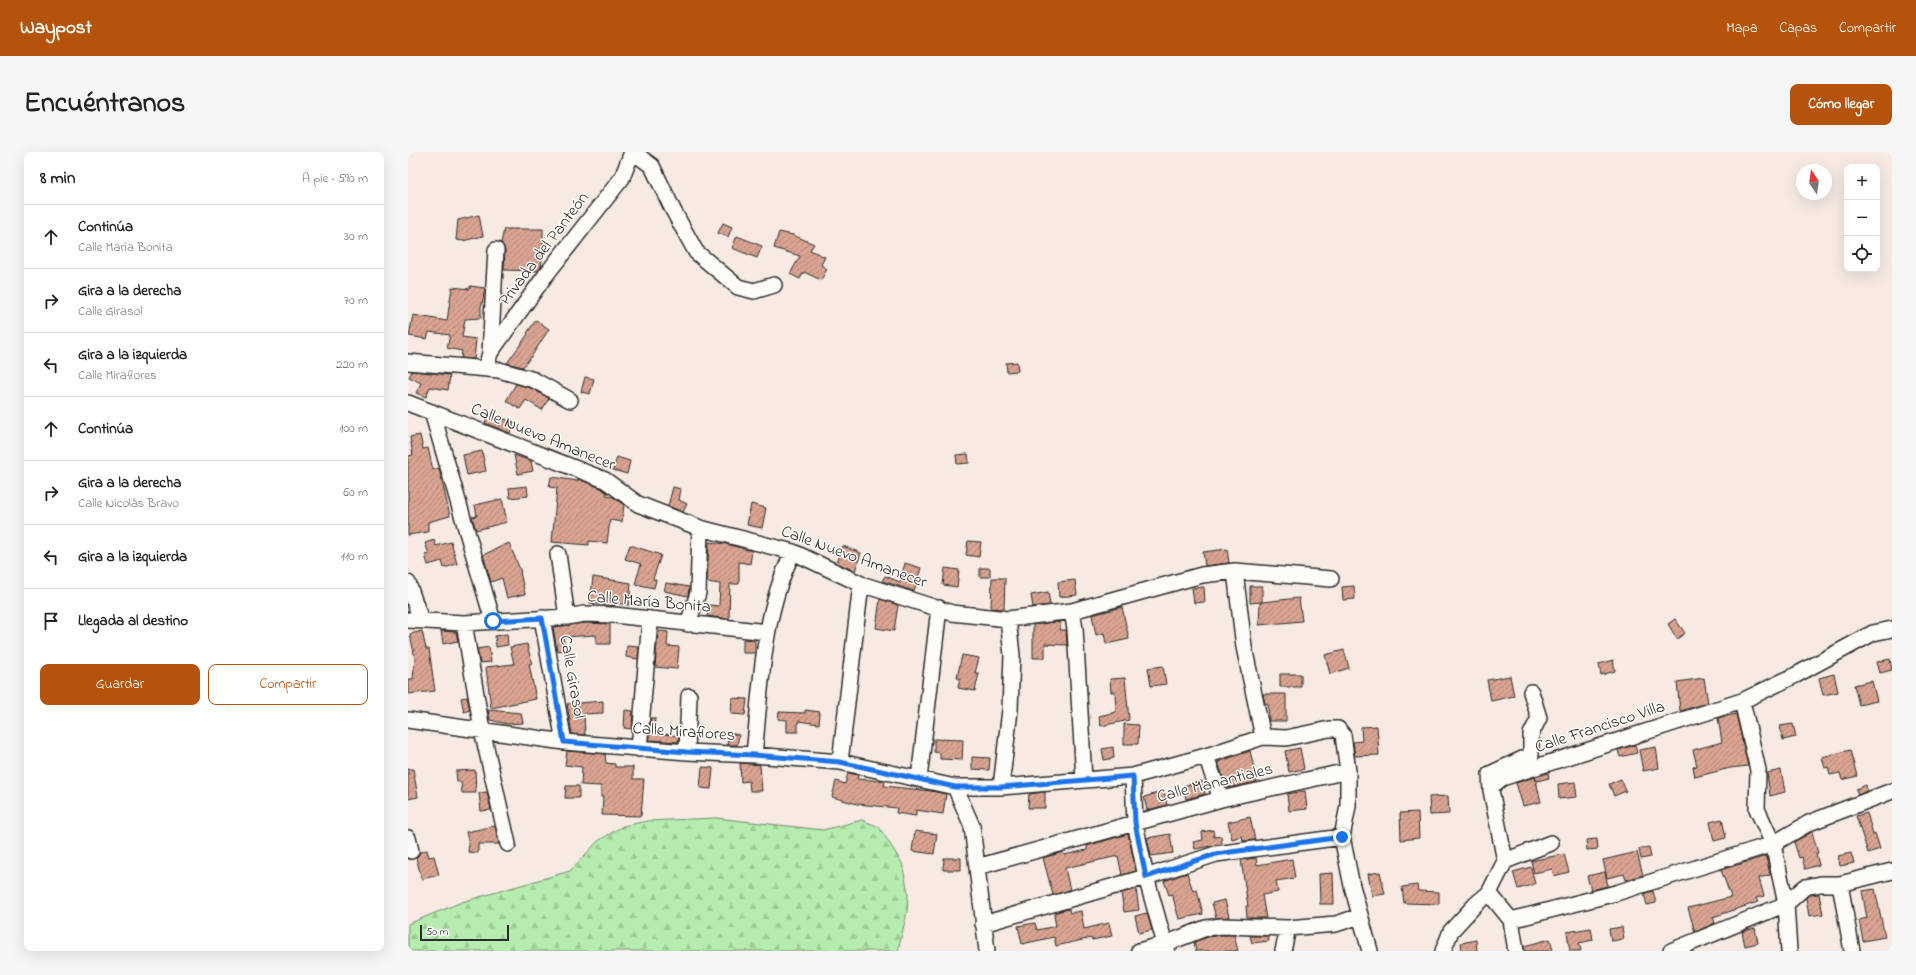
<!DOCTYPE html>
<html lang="es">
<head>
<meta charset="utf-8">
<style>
  body { margin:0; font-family:"Indie Flower",sans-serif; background:#f6f6f6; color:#222 }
  .controls { position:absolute; right:12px; top:12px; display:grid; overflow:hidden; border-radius:8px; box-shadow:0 4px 16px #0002 }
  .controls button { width:36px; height:36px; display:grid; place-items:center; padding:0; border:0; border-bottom:1px solid #e0e0e0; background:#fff; color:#222; font:20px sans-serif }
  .compass { position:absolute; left:1388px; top:12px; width:36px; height:36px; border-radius:50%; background:#fff; box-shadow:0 4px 16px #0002; rotate:347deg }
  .scale { position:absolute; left:12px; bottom:10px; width:89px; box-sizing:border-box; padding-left:4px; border:2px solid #2b2b2b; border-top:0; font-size:11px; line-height:14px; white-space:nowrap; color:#2b2b2b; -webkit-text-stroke:3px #fdfcf7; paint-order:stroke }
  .stop { position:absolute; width:12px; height:12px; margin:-9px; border:3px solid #1a73e8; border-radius:50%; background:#fff }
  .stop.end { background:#1a73e8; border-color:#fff; box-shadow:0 1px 4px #0008 }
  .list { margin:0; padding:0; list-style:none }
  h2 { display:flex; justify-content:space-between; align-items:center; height:52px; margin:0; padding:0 16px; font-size:17px }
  h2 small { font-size:13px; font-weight:400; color:#767676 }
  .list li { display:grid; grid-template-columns:26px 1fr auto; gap:12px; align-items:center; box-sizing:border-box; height:64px; padding:0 16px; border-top:1px solid #e0e0e0 }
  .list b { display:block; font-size:15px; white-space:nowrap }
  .list p { margin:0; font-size:13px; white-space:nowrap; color:#767676 }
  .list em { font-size:13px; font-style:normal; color:#767676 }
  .actions { display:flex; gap:8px; padding:12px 16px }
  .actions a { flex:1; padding:9px 0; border:1px solid #b45309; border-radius:8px; text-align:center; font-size:14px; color:#b45309 }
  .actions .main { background:#b45309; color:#fff }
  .icon { flex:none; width:22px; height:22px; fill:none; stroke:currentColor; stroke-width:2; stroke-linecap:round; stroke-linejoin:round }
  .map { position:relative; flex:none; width:1484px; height:799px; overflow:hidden; border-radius:8px }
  header { display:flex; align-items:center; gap:24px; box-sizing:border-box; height:56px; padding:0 20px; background:#b45309; color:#fff }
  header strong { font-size:19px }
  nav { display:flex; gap:22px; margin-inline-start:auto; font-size:14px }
  .intro { display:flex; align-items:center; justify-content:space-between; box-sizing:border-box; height:96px; padding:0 24px }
  h1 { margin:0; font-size:28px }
  .button { padding:10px 18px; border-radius:8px; background:#b45309; color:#fff; font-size:14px; font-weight:700 }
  main { display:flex; gap:24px; padding:0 24px }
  aside { flex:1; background:#fff; border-radius:8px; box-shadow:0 4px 16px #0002 }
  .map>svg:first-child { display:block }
</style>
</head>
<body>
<header>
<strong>Waypost</strong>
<nav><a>Mapa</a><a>Capas</a><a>Compartir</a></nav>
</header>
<div class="intro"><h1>Encuéntranos</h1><a class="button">Cómo llegar</a></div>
<main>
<aside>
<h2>8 min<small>A pie · 590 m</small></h2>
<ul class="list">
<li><svg class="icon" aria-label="ahead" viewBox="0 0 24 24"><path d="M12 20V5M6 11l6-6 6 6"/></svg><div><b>Continúa</b><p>Calle María Bonita</p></div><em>30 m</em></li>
<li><svg class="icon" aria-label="right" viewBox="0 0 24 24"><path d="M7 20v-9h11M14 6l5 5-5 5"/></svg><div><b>Gira a la derecha</b><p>Calle Girasol</p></div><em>70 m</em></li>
<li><svg class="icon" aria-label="left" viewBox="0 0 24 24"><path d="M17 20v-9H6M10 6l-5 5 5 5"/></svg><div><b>Gira a la izquierda</b><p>Calle Miraflores</p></div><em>220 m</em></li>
<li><svg class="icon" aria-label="ahead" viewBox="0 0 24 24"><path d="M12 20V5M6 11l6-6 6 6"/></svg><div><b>Continúa</b></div><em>100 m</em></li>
<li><svg class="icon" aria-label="right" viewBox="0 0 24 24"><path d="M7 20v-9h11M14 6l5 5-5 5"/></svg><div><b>Gira a la derecha</b><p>Calle Nicolás Bravo</p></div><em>60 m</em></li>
<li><svg class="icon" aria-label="left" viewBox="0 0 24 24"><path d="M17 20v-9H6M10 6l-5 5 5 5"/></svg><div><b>Gira a la izquierda</b></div><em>110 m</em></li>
<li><svg class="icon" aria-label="arrive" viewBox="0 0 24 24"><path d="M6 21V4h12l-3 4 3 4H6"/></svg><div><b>Llegada al destino</b></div></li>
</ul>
<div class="actions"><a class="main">Guardar</a><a>Compartir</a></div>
</aside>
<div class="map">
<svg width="1484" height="799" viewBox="0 0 1484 799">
  <defs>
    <pattern id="forest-firs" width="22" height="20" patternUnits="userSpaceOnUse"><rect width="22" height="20" fill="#b6ecaf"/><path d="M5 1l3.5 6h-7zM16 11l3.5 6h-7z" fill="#9dcb97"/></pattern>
    <pattern id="building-hatch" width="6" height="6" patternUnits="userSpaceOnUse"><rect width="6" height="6" fill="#daa491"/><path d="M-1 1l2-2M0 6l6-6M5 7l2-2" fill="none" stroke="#b18677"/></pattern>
  </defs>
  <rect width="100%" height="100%" fill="#f6eae3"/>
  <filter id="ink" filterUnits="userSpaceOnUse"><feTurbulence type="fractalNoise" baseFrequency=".025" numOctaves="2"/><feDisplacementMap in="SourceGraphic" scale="8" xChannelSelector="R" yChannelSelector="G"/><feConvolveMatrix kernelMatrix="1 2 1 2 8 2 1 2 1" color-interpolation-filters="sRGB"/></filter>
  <g filter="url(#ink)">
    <path fill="url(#forest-firs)" stroke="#708c6d" d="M308 666 415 678 454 668 471 675 494 711 500 741 499 760 490 799H0V772L54 750 162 719 190 689 215 674 239 669Z"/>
    <path fill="url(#building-hatch)" stroke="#2b2b2b" d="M71 63 75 84 55 89 48 88 50 68Z
      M315 71 324 75 320 85 310 81Z
      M96 77H135V93H136L133 115 130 119 96 118 97 98 93 91Z
      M371 80 385 83 406 92 402 98 417 105 413 113 419 117 413 128 396 120 392 127 382 122 392 104 366 96Z
      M329 84 354 94 349 106 324 96Z
      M62 134 77 136 74 153H73V166L57 167 54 185 68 187 66 207 53 206 54 199 39 196 42 183 21 180 19 187 1 184 5 163 39 169 44 135 62 137Z
      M128 168 141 177 125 202 115 215 99 211 120 182 119 181Z
      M609 210 610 219 599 220 598 211Z
      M4 219 42 223 40 238 22 235 18 245 8 241 13 231 1 225Z
      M177 225 186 227 182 242 173 240Z
      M108 232 123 236 141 246 134 258 118 248 112 257 98 249Z
      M79 262 106 270 102 281 77 271Z
      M12 283 15 297 20 296 25 318 31 316 42 364 20 370V380L0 383V304L5 303 2 285Z
      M74 299 78 319 59 323 55 303Z
      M560 302 561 311 549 312 548 303Z
      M106 303 123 309 125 319 110 322Z
      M209 305 222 309 219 322 205 318Z
      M143 325 170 329V327L193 336 199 341V344L205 345 216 353 214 370 202 368 199 391 181 389V393L144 390 149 336 141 335Z
      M119 334 120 344 102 346 101 336Z
      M265 335 273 337 271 348 279 352 275 360 260 354Z
      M94 347 99 370 68 378 64 365 69 364 67 353Z
      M343 352 358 356 354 376 339 373Z
      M26 388 28 394 43 390 49 412 36 416 34 409 20 413 17 403 21 402 17 391Z
      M560 389 573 390 571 405 558 403Z
      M301 390 318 392 344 399 342 412 331 410V432H322L321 467 299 464 301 453 311 454 312 432 299 430Z
      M101 391 113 420H112L117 442 99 446 94 426 83 430 75 403Z
      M222 393 253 403 245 427 248 428 246 436 227 432 233 412 217 407Z
      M435 394 453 401 447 419 429 411Z
      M819 397 821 411 797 414 795 400Z
      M497 411 513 416 506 439 474 429 477 424 492 430Z
      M537 416 551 418 549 435 535 433Z
      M572 416H582V425H572Z
      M185 425 223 431 221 453 207 451V454L182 451Z
      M584 426H597L596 457 583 456Z
      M667 428 669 443 651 445 650 430Z
      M258 431 281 435 280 444 256 439Z
      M842 434H854V450L891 446 894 469 851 473 852 451 854 450 842 451Z
      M946 434 947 447 935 448 934 435Z
      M796 435 797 450 786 451 784 436Z
      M640 440 642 453 625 455 623 443Z
      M472 447 490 453 486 479 468 476Z
      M714 455 721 487 698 492 696 481 688 483 684 463Z
      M1267 467 1277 481 1269 487 1260 472Z
      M646 470 653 471 652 478H658L659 493 637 492V506H625V473Z
      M177 471 202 472V492H188V483L155 485 157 498 149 499 145 475Z
      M14 479 18 497H21L27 539 0 542V527H5L7 506 2 482Z
      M33 479 48 480 50 489 35 492Z
      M250 479 260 480 259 494 271 495 269 517 247 515Z
      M99 482 100 493 88 495 87 484Z
      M335 487 347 488V501H335Z
      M119 492 124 512H121L128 547 83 556 78 515 106 512 102 495Z
      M219 494 231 495 230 507 218 505Z
      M81 495 83 510 72 511 69 497Z
      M936 498 941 516 922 522 917 503Z
      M554 503 571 506 567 521H571L567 539 550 536 552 526H549Z
      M1482 507 1484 518 1472 521 1469 510Z
      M1205 508 1207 519 1193 523 1191 512Z
      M755 514 758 532 743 534 740 516Z
      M872 522H893V535H872Z
      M1426 522 1430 540 1415 543 1411 526Z
      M1102 524 1106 544 1083 549 1079 528Z
      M717 526 721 568 693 574 691 564 708 560 707 540H703L702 527Z
      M1296 526 1300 551 1272 559 1269 530Z
      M1464 529 1469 549 1451 553 1446 533Z
      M855 542H878V569H861L860 552H857Z
      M59 545 62 558 56 560 53 546Z
      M324 546 339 547 337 563 323 562Z
      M195 549V561L176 562 177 583 164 582 159 552Z
      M80 558 113 561 115 571 99 572 82 568Z
      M217 558 225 559 224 577 216 576Z
      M397 558 412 560 411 572 390 569V580H379V568L370 567 371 560 397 561Z
      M1328 562 1340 614 1322 616 1287 625 1285 615 1289 614 1285 598 1314 590 1310 566Z
      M243 566H247L246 579H242Z
      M716 572 731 573 730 592H716Z
      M1385 572 1388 585 1375 588 1372 574Z
      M969 574 971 603 947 604 945 590 954 589 953 575Z
      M241 580 271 584 270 590 241 588Z
      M321 581 331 583 329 593H319Z
      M526 587 555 588 554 608 532 607V601L526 600Z
      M1227 593 1229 601 1212 605 1210 598Z
      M705 595 706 606 696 608 694 597Z
      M1248 595 1251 616 1235 619 1231 598Z
      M892 596 896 617 881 620 877 599Z
      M1442 598 1449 624 1434 628 1432 621 1422 623 1420 615 1417 616 1414 605Z
      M159 599 197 602 198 611 207 612V615H225V627H236L233 664 194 663 195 645H193V634L173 633 174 615 157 613Z
      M842 599 849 630 819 636 810 610Z
      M564 605 582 606 581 618 564 617Z
      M332 611 352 613 354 639H342L341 629 333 630Z
      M294 615 305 616 303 637 292 636Z
      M0 617H5L10 645 0 647Z
      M67 618 68 641H54L53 630H49L48 619Z
      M1373 618 1377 640 1362 644 1359 621Z
      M440 621 450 623 449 627 477 629 476 634 523 639 538 642 535 662 508 658V664L488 661 489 656 449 652 424 645 428 629 437 632Z
      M1140 621 1141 626 1129 629 1127 625Z
      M1127 625 1133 650 1115 654 1108 631Z
      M1213 627 1218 639 1206 644 1201 632Z
      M794 629 797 642 778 647 775 634Z
      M1167 630 1169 645 1151 647 1150 632Z
      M1458 633 1459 639 1450 643 1448 637Z
      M158 634H171V646H157Z
      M756 639 759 653 739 658 736 645Z
      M897 639 899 657 881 659 879 642Z
      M79 640 83 658 73 659 71 641Z
      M637 640V656H620L621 642Z
      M1040 644 1041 662 1022 663 1021 645Z
      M1010 660 1011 686 993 688 992 661Z
      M1459 661 1465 682 1467 681 1472 697 1460 701 1448 664Z
      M842 665 847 688 835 689 834 684 824 687 820 670Z
      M1314 667 1318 686 1306 689 1302 670Z
      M87 674 91 692H70V701L60 700 61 692 58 680Z
      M805 678 806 685 813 684 814 692 787 697 785 690 795 688 794 680Z
      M507 679 529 682 526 702 504 699Z
      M1404 680 1410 701H1408L1411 713 1397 717 1394 705 1391 706 1386 690Z
      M720 682 728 719 714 723 710 704 657 716 662 738 645 743 635 706 655 700 656 703 679 698V694Z
      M762 682 765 701 743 704 739 686Z
      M1189 687 1190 697 1179 698 1178 688Z
      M1241 695 1243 705 1233 707 1231 697Z
      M19 698 21 705 26 704 31 723 14 727 8 706 12 700Z
      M1229 700 1235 723 1218 728 1216 722 1199 726 1195 708Z
      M1443 701 1446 711 1432 714 1430 704Z
      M1156 702 1161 720 1146 724 1144 717 1126 721 1123 709Z
      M1358 704 1362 723 1351 726 1356 744 1348 746 1350 750 1305 765 1307 771 1287 780 1280 756 1323 745 1313 718Z
      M536 706H553V718H535Z
      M848 706 849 713 884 707 887 726 868 729 870 740 854 743 858 766H839L838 754H840L833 708Z
      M1123 715 1127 732 1110 737 1105 720Z
      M972 720 977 742 964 744 960 722Z
      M1197 720 1200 734 1183 738 1179 724Z
      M779 721 785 739 789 738 795 762 771 767 764 742 761 743 756 729Z
      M925 721 926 752H912L911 722Z
      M1009 733 1010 739 1031 740V752L996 751 994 735Z
      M728 737 731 758 716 760 713 741Z
      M1467 737 1477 785 1455 789 1451 768 1459 766 1454 739Z
      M1245 739 1248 751 1239 753 1236 742Z
      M1411 742 1415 762 1401 764 1398 746 1401 743Z
      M817 748 821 765 808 766 804 751Z
      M661 757 662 761 673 759 676 777 701 771 704 784 684 788 683 786 648 794 646 785 614 792 610 774 627 771 629 778 648 774 646 764 648 760Z
      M739 761 744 778 731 781 727 764Z
      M1214 775 1216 787 1203 789 1201 777Z
      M1183 776 1185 788 1171 791 1173 799H1162L1159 780Z
      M1347 776 1350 791 1337 794 1334 780Z
      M814 783H826L830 799H788L786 790 800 785Z
      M842 784H860L861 789 844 791Z
      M1142 787 1145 799H1117L1116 794Z
      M1068 788 1069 799H1054L1053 791Z"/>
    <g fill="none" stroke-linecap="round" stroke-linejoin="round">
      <g stroke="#2b2b2b" stroke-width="18">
        <path id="minor" d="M225 0 244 14 265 58 288 100 330 135 346 139 366 133
          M82 201 88 98
          M0 210 91 218 126 228 162 248
          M78 216 82 201 137 124 214 26 224 0
          M0 251 197 328 230 352 292 376 385 400 453 432 544 461 600 467 664 459 794 423 827 419 923 427
          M24 260 85 469
          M150 402 159 465
          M827 419 836 495 855 585
          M0 431 13 468
          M664 459 667 477 676 627
          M134 466 156 590
          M0 468 56 471 159 465 176 462 206 463 359 480
          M56 471 74 578 100 692
          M280 472 290 441 292 376
          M1334 549 1350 618 1349 657 1365 692 1378 752 1381 799
          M0 568 156 590 279 600 346 603 432 610 547 635H593L725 624 798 604 855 585 878 586 921 577H930L935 583 940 619V654L934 685 944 734 962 799
          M231 597 242 468
          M279 600 281 544
          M346 603C353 535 354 462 385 400
          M798 604 813 647
          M432 610 453 432
          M725 624 727 671 738 725 759 799
          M511 627 531 456
          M1084 634 1094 626 1334 549 1388 523 1465 481 1484 477
          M547 635 564 674 579 799
          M593 635 602 558 604 503 600 467
          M0 686 3 699
          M1097 709 1143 691
          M569 715 813 647 940 619
          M1432 732 1444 799
          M1081 741 1103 768 1108 799
          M1103 768 1208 741 1365 692 1401 671 1484 639
          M575 772 738 725 808 702 934 685
          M731 799 757 792 798 776 814 774 880 776 928 772 952 764
          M875 799 880 776
          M1035 799 1043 779 1068 752 1081 741 1097 709 1083 638 1082 622 1123 603V582L1131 566 1123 540
          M1263 799 1378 752 1397 735 1413 732H1432L1484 719"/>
      </g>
      <use href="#minor" stroke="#fdfcf7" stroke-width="15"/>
    </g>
  </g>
  <g fill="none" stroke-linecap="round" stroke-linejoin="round" filter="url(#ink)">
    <path stroke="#1a73e8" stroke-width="5" d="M85 469 134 466 156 590 279 600 346 603 432 610 547 635H593L725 624 727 671 738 725 808 702 934 685"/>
  </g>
  <g text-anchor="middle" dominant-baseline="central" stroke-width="3" stroke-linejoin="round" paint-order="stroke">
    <g font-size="17" fill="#2b2b2b" stroke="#fdfcf7">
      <text transform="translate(136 97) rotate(-53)">Privada del Panteón</text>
      <text transform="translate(135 285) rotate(22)">Calle Nuevo Amanecer</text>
      <text transform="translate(446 405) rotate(20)">Calle Nuevo Amanecer</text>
      <text transform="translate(241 450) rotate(5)">Calle María Bonita</text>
      <text transform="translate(164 525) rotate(80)">Calle Girasol</text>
      <text transform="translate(1192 575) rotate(-18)">Calle Francisco Villa</text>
      <text transform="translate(276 580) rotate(4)">Calle Miraflores</text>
      <text transform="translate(807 631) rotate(-14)">Calle Manantiales</text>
    </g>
  </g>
</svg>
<div class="controls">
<button>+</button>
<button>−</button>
<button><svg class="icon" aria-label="locate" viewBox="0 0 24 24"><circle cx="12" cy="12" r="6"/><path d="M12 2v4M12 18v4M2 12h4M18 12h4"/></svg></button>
</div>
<svg class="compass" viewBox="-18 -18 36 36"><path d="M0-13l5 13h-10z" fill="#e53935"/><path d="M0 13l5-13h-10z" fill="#767676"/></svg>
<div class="scale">50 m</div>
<div class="stop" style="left:85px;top:469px"></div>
<div class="stop end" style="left:934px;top:685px"></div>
</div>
</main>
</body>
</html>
